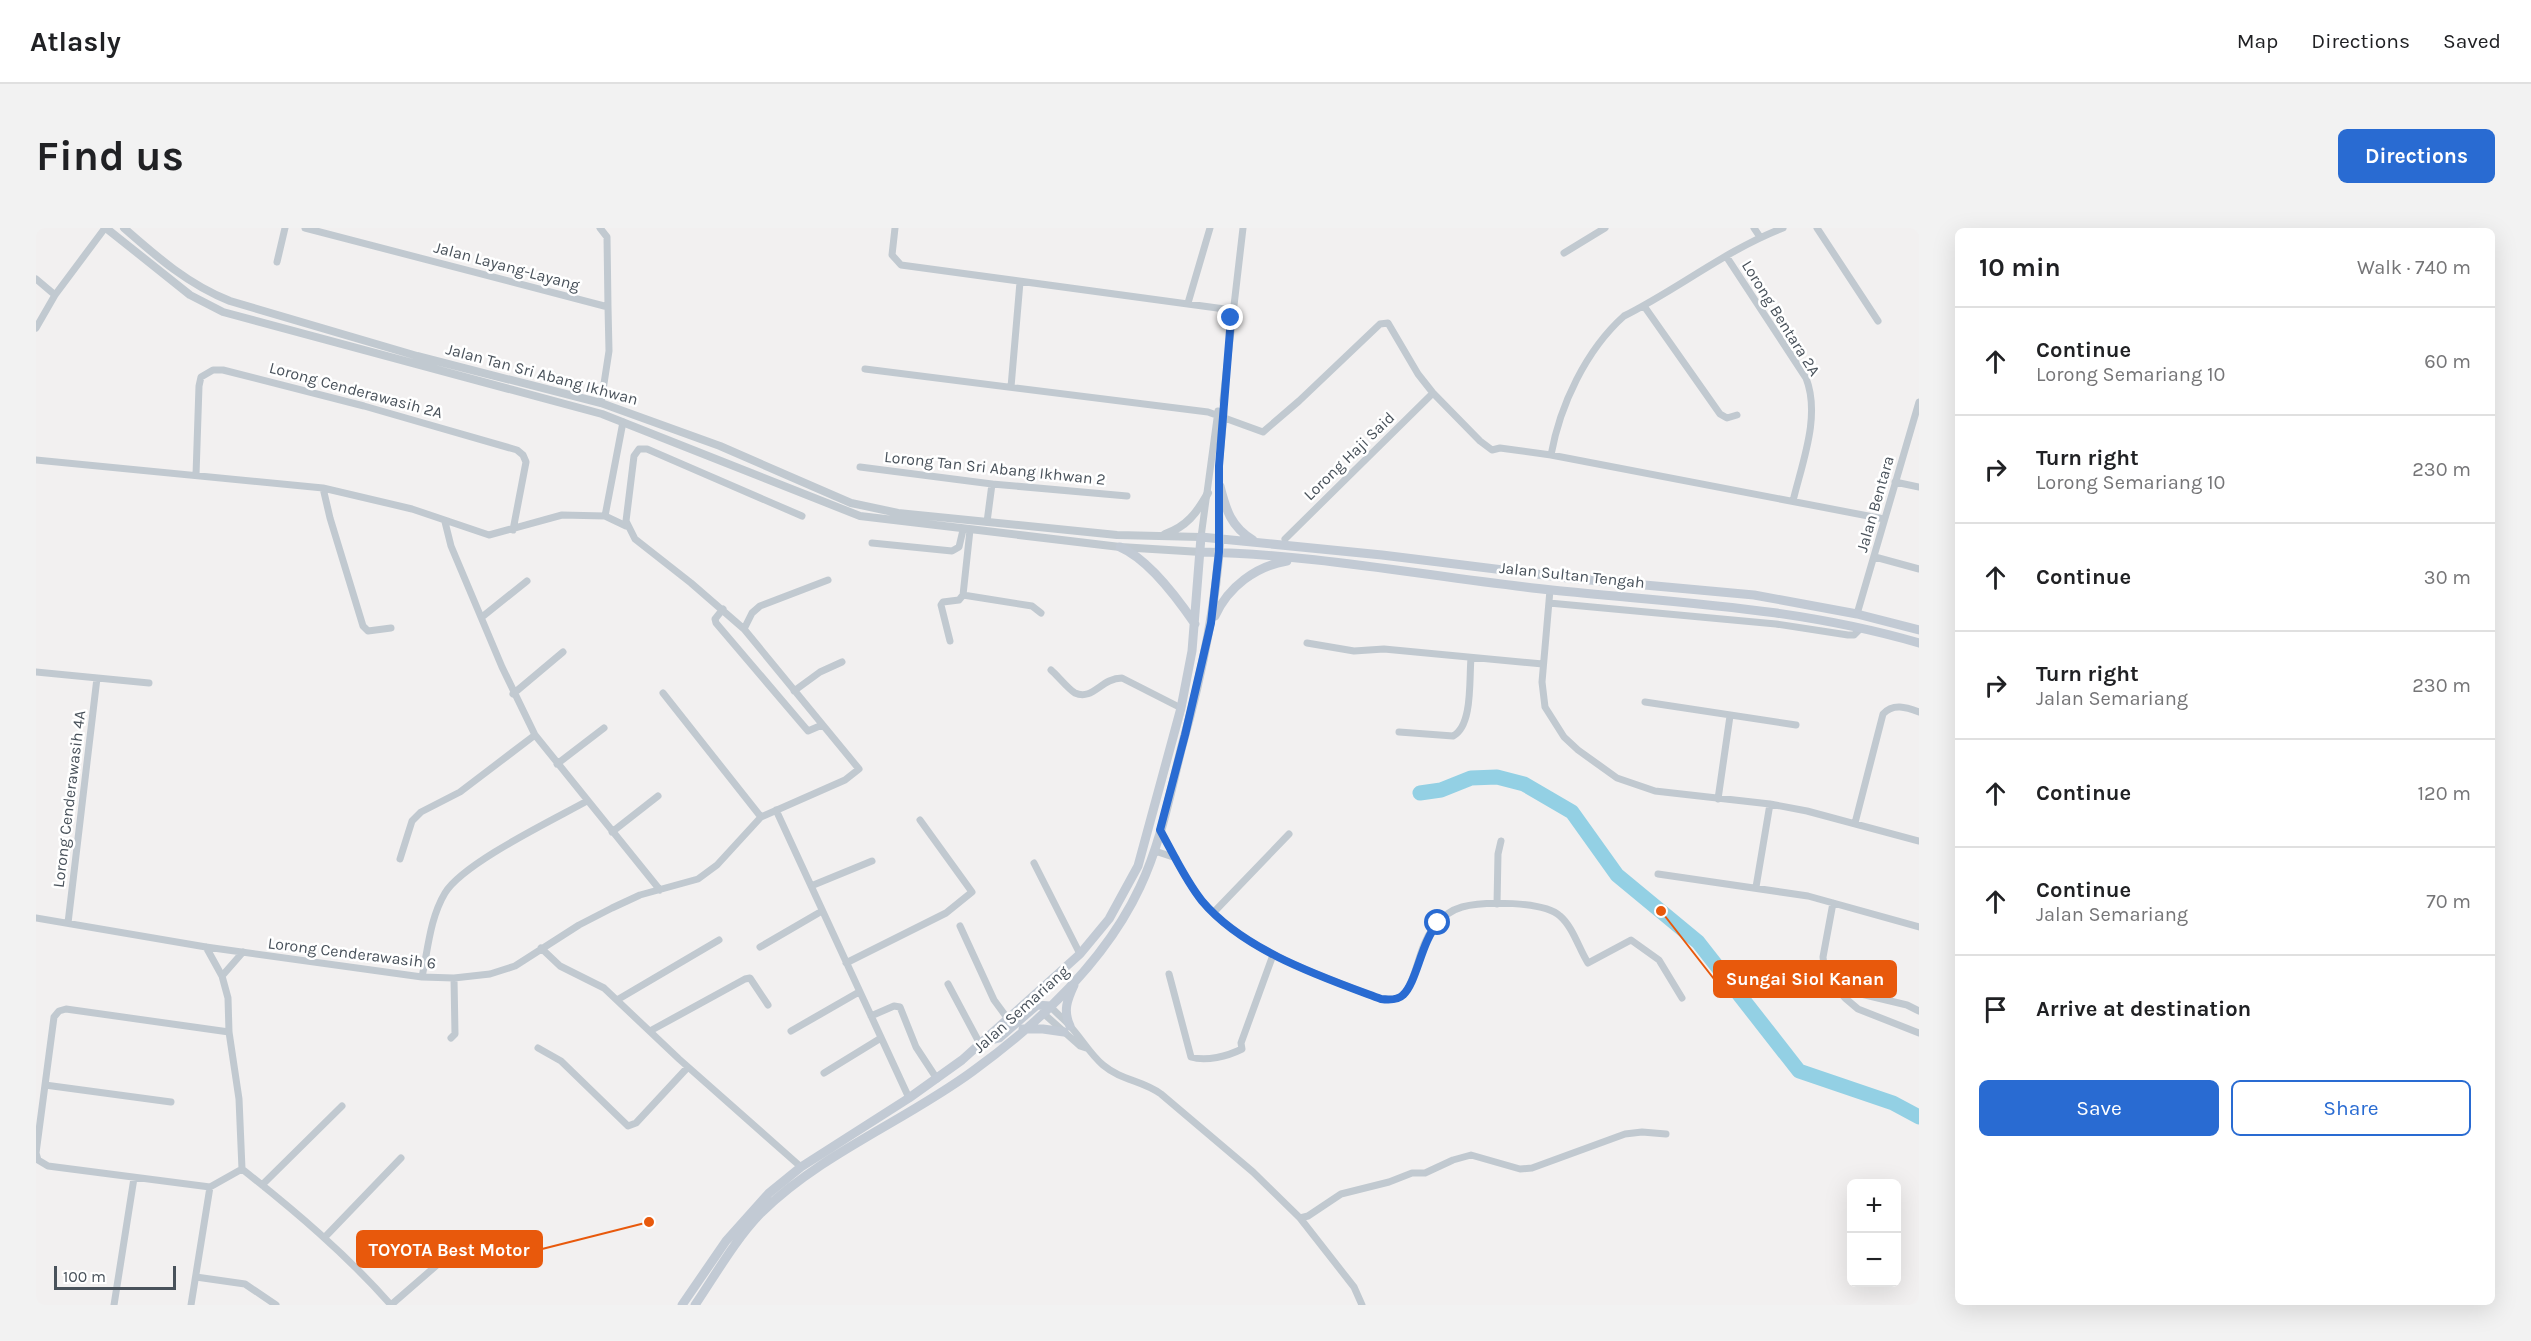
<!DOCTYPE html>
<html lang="en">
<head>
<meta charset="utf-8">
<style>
  body { margin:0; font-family:Karla,sans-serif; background:#f2f2f2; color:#202124 }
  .controls { position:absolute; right:18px; bottom:18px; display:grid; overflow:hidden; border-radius:9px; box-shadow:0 6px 24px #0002 }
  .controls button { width:54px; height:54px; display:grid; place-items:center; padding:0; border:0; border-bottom:2px solid #e0e0e0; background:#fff; color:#202124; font:30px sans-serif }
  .scale { position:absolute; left:18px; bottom:15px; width:122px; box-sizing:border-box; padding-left:6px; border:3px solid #49525b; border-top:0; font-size:16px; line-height:21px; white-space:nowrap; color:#49525b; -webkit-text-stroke:4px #fff; paint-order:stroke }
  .stop { position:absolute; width:18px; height:18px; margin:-14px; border:4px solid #296bd2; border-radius:50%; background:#fff }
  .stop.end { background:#296bd2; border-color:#fff; box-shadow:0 2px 6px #0008 }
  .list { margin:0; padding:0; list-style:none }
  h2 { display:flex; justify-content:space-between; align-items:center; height:78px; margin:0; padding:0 24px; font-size:26px }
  h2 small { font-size:20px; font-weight:400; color:#757577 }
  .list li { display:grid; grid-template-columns:39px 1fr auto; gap:18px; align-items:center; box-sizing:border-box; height:108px; padding:0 24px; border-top:2px solid #e0e0e0 }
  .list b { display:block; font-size:22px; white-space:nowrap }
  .list p { margin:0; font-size:20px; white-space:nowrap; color:#757577 }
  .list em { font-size:20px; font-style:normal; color:#757577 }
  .actions { display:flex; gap:12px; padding:18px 24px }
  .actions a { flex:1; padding:14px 0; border:2px solid #296bd2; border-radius:9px; text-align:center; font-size:21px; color:#296bd2 }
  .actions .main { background:#296bd2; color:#fff }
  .icon { flex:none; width:33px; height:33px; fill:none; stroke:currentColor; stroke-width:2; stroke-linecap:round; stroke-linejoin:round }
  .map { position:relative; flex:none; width:1883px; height:1077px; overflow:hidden; border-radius:9px }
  header { display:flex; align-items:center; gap:36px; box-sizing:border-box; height:84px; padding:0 30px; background:#fff; border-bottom:2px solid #e0e0e0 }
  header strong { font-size:28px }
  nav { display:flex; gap:33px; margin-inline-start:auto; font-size:21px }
  .intro { display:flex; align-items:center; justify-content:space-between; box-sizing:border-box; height:144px; padding:0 36px }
  h1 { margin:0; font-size:42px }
  .button { padding:15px 27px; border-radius:9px; background:#296bd2; color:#fff; font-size:21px; font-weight:700 }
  main { display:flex; gap:36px; padding:0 36px }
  aside { flex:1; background:#fff; border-radius:9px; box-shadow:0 6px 24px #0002 }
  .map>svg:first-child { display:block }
</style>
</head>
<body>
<header>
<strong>Atlasly</strong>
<nav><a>Map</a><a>Directions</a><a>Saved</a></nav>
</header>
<div class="intro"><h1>Find us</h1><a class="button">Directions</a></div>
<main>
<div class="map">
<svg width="1883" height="1077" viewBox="0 0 1883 1077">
  <rect width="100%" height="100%" fill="#f2f0f0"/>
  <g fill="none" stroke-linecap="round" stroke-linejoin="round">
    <path stroke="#93d0e4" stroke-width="15" d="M1384 565 1405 562 1435 550 1461 549 1488 556 1536 584 1581 647 1662 714 1763 843 1857 875 1883 889"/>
    <path stroke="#c1c9d0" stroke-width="7" d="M269 0 572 79 573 123 565 175
      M564 0 571 9 572 79
      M859 0 856 27 865 37 1196 82
      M1718 0 1724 9
      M1781 0 1842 93
      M1528 25 1569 0
      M1690 28 1770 150C1785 188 1766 235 1757 273
      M241 34 249 0
      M0 51 19 67
      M1152 75 1174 0
      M1608 78 1684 186 1691 190 1701 187
      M0 100 19 67 69 0
      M829 141 1172 184 1227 204 1263 173 1344 96 1352 95 1382 146 1397 165 1444 213 1456 222 1464 220 1515 227 1848 291
      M975 159 984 54
      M1515 227C1524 177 1550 122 1588 88 1642 61 1690 22 1747 0
      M0 232 287 260 376 281 453 307 526 287 569 288 590 298
      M824 239 956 256 1091 268
      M160 247 163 158 165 149 177 142H187L328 178 481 222 487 227 490 234 477 302
      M1859 254 1883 259
      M287 260 294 290 327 398 332 403 355 400
      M569 288 587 194
      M409 294 415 318 466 439 499 507 624 662
      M951 294 956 256
      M934 302 927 367 996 378 1005 385
      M1165 309 1182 183
      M1184 310 1183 238 1188 188 1187 172 1207 0
      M1249 311 1397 165
      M836 315 916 323 923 319 927 302
      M1839 329 1883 341
      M1514 362 1506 454 1509 479 1528 509 1542 522 1581 550 1619 563 1734 576 1771 583 1883 613
      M1513 375 1740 396 1812 407H1818L1824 401
      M687 381 679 391 680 395 772 503 786 497
      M1821 386 1883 174
      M446 389 491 353
      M708 401 716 385 724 378 792 352
      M914 413 905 377 907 374 923 372 927 367
      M1271 415 1318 423 1348 421 1507 436
      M1015 442C1021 447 1033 462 1039 465 1057 473 1065 450 1086 450L1145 480
      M0 444 113 455
      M758 463 784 444 806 434
      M627 465 725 589
      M477 466 527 424
      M1609 474 1760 497
      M1363 504 1417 508C1437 498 1433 451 1435 430
      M521 536 568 500
      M1682 571 1694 488
      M740 582 873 870
      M1819 595 1847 486C1857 475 1870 479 1883 484
      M1124 602C1137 625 1149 652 1166 673 1208 723 1286 749 1345 771 1354 772 1365 772 1370 764 1382 744 1383 719 1397 700 1404 691 1415 682 1426 679 1447 673 1508 673 1524 688 1537 699 1543 721 1552 735L1595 712 1623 732 1646 770
      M576 604 622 568
      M1118 625 1122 624 1140 630
      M364 631 376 593 385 584 424 564 499 507
      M998 635 1044 726
      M1622 646 1772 668 1883 699
      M775 658 836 633
      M1720 659 1734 576
      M1797 675 1787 729 1789 748 1809 770 1822 781 1883 805
      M1461 676 1462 626 1465 613
      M1178 684 1253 606
      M0 690 170 719 386 749 418 750 454 746 479 738 543 697 576 680 604 667 662 651 681 637 725 589 809 552 823 541 708 401 655 355 599 311 590 293 598 228 603 221H611L766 288
      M32 695 61 450
      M924 698 958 772 972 791
      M170 719 186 748 192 770 193 804 203 871 206 941C259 983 310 1026 355 1077
      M724 719 786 683
      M505 720 524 738 568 760 643 831 765 939
      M810 735 910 685 936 664 884 592
      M1133 746 1155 829C1170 834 1192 828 1206 821L1205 815 1237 727
      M186 748 207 724
      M386 749C392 721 394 690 409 665 427 635 517 592 551 573
      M912 756 944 816
      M1800 760 1871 777 1883 783
      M581 772 683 712
      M1014 778C1020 785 1028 791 1034 798 1046 811 1054 826 1067 837 1086 853 1106 852 1125 866L1217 944 1264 990 1272 988 1305 966 1353 954 1376 945H1389L1417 932 1435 927 1484 941 1496 940 1589 906 1606 904 1630 906
      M1007 785 1044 818 1050 820
      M835 788 858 778 864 779 880 819 901 851
      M614 803 709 751 714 750 732 777
      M755 803 823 764
      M193 804 30 781 23 783 18 789 0 925 2 932 12 938 174 959 206 941
      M415 810 419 806 418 750
      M502 820 525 833 592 898 600 895 652 839
      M788 845 845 810
      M9 857 135 874
      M226 957 306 878
      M1264 990 1318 1059 1326 1077
      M289 1009 365 930
      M160 1049 209 1056 240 1077
      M78 1077 98 950
      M155 1077 174 959
      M355 1077 409 1030"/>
    <path stroke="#c1c9d0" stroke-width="8" d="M70 0 154 67 187 84 566 186 824 288 1084 319 1165 324
      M88 0C121 29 153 57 194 73L381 128 565 175 684 218 815 275 862 285 1081 307 1165 309
      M1129 306C1150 299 1161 285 1172 265"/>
    <path stroke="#c2cad4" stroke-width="9" d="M1184 258C1190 282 1195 299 1217 312
      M1084 319C1112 331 1142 371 1159 396
      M1165 324C1282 326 1399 350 1516 362 1641 375 1760 379 1883 415
      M1179 388C1192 359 1220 338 1251 333
      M1034 798C1027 783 1031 772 1038 757
      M987 801H1007L1028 804
      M948 814 963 810 1001 777 1014 778
      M646 1077 690 1013 733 965 765 939 873 870 926 832 1044 726 1073 691 1102 638 1145 480 1156 423 1165 309 1346 327 1532 350 1718 367 1821 386 1883 402
      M659 1077C680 1046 699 1012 725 985 786 925 869 893 937 843 1003 795 1069 734 1104 659 1125 615 1134 565 1146 518 1165 450 1180 381 1184 310"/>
  </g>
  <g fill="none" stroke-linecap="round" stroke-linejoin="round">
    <path stroke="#296bd2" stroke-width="8" d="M1195 90 1183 238V324L1175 395 1149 507 1124 602C1137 625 1149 652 1166 673 1208 723 1286 749 1345 771 1353 772 1362 772 1367 767 1381 754 1385 714 1402 695"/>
  </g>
  <g text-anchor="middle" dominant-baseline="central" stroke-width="5" stroke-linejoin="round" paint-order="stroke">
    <g font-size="16" fill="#49525b" stroke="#fff">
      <text transform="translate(471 38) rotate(15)">Jalan Layang-Layang</text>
      <text transform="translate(1745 90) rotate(58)">Lorong Bentara 2A</text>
      <text transform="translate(506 146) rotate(15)">Jalan Tan Sri Abang Ikhwan</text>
      <text transform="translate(320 162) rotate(15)">Lorong Cenderawasih 2A</text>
      <text transform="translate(1313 228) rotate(-44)">Lorong Haji Said</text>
      <text transform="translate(959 240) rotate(6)">Lorong Tan Sri Abang Ikhwan 2</text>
      <text transform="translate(1839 276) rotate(-74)">Jalan Bentara</text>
      <text transform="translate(1536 347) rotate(6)">Jalan Sultan Tengah</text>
      <text transform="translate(33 571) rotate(-83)">Lorong Cenderawasih 4A</text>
      <text transform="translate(316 725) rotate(7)">Lorong Cenderawasih 6</text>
      <text transform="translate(985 781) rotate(-42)">Jalan Semariang</text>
    </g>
  </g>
  <path fill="none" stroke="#e8590c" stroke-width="2" d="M1625 683L1678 751M613 994L506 1021"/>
  <g fill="#e8590c" stroke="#fff" stroke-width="2">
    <circle cx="1625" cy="683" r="6"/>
    <circle cx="613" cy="994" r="6"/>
  </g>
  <g fill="#e8590c" stroke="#e8590c" stroke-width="2">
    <rect x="1678" y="733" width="182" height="36" rx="6"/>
    <rect x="321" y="1003" width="185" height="36" rx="6"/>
  </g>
  <g font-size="18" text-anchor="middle" font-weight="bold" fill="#fff">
    <text x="1769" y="757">Sungai Siol Kanan</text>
    <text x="413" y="1028">TOYOTA Best Motor</text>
  </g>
</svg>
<div class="controls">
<button>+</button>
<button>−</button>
</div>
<div class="scale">100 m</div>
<div class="stop" style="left:1402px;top:695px"></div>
<div class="stop end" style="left:1195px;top:90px"></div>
</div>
<aside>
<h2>10 min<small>Walk · 740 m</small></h2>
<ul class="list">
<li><svg class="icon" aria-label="ahead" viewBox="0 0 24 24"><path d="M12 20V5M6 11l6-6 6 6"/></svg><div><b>Continue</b><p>Lorong Semariang 10</p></div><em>60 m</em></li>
<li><svg class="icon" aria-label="right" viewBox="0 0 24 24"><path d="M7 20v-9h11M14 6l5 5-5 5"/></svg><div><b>Turn right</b><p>Lorong Semariang 10</p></div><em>230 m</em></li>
<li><svg class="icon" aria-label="ahead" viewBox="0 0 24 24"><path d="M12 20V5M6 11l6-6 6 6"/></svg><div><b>Continue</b></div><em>30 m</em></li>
<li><svg class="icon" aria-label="right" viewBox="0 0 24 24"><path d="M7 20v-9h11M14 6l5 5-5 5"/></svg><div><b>Turn right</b><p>Jalan Semariang</p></div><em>230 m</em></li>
<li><svg class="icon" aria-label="ahead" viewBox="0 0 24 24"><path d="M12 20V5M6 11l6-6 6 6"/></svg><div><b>Continue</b></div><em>120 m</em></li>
<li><svg class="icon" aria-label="ahead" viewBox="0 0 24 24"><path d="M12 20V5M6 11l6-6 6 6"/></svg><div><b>Continue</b><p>Jalan Semariang</p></div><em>70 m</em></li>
<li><svg class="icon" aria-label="arrive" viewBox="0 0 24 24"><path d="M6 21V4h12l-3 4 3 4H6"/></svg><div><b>Arrive at destination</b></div></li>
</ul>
<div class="actions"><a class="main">Save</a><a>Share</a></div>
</aside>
</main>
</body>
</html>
